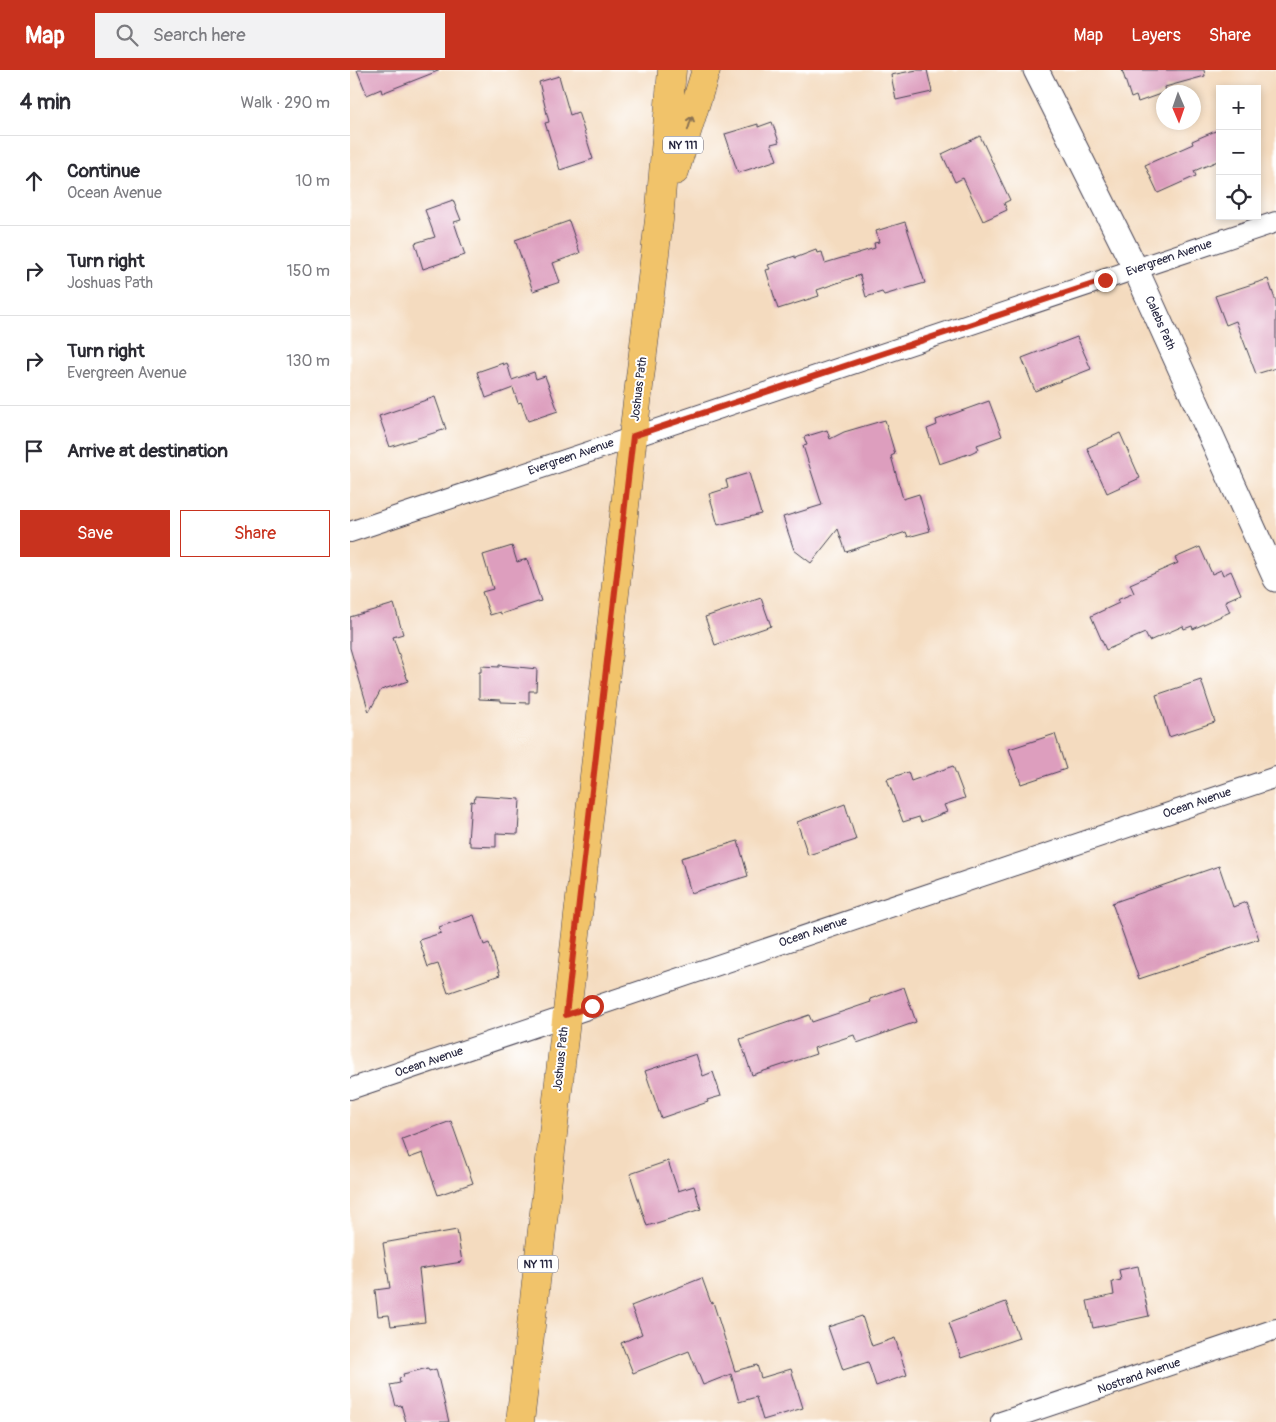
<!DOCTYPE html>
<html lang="en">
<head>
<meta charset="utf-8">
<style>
  body { margin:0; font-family:Pangolin,sans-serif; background:#f2f2f3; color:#2b2b33 }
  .controls { position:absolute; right:15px; top:15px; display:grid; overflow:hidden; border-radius:0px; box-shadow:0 2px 8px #0003 }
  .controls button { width:45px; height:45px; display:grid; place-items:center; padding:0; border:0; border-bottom:1px solid #e1e1e2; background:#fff; color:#2b2b33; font:25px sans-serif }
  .compass { position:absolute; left:806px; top:15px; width:45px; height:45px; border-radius:50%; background:#fff; box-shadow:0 2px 8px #0003; rotate:178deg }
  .stop { position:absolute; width:15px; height:15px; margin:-11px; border:4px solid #c8321e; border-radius:50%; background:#fff }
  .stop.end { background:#c8321e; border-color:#fff; box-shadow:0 1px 5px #0008 }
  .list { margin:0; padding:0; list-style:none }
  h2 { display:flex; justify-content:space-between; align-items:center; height:65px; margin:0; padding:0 20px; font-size:21px }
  h2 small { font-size:16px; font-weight:400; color:#7c7c81 }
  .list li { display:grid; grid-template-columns:32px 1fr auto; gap:15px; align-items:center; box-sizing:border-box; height:90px; padding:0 20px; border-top:1px solid #e1e1e2 }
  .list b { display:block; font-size:19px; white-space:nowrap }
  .list p { margin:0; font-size:16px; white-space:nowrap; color:#7c7c81 }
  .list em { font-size:16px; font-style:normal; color:#7c7c81 }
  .actions { display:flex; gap:10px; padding:15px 20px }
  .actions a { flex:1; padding:11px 0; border:1px solid #c8321e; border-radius:0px; text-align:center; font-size:18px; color:#c8321e }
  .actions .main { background:#c8321e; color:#fff }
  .icon { flex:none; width:28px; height:28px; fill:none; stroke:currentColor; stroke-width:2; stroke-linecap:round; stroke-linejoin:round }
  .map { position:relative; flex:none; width:926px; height:1352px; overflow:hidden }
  header { display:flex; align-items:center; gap:30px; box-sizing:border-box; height:70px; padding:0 25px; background:#c8321e; color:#fff }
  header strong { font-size:24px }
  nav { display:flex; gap:28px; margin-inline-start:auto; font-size:18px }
  .search { width:350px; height:45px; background:#f2f2f3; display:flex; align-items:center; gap:12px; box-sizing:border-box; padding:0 18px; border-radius:0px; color:#7c7c81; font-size:19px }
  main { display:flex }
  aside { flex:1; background:#fff }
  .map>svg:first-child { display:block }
</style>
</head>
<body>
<header>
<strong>Map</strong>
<div class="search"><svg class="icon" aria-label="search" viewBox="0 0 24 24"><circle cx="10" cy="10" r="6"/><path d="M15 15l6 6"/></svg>Search here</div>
<nav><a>Map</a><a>Layers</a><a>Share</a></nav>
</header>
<main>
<aside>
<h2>4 min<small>Walk · 290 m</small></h2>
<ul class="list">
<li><svg class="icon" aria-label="ahead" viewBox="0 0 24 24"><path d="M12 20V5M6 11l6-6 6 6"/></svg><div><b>Continue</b><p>Ocean Avenue</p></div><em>10 m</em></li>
<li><svg class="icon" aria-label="right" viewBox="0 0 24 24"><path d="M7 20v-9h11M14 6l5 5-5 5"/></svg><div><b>Turn right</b><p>Joshuas Path</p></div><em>150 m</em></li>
<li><svg class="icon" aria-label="right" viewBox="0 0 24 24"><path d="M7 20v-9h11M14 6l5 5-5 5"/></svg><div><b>Turn right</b><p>Evergreen Avenue</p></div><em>130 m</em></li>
<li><svg class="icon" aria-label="arrive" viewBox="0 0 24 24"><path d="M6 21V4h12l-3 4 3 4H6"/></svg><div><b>Arrive at destination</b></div></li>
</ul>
<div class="actions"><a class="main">Save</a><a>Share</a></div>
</aside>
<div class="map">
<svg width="926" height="1352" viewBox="0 0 926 1352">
  <rect width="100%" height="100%" fill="#fff"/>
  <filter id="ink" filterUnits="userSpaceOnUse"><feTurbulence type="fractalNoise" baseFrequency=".02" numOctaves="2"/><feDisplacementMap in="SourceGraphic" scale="10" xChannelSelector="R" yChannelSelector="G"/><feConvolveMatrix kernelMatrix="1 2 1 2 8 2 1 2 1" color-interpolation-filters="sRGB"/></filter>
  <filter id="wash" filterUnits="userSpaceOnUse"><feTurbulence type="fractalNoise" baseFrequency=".0096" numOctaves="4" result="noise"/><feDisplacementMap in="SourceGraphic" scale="20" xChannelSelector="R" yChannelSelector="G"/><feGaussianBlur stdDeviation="1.12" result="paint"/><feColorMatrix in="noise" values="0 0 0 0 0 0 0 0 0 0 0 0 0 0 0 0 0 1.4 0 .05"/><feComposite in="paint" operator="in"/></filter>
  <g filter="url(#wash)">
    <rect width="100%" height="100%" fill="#f4dbbf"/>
    <g id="blocks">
      <path fill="#dd9ebe" d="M7 0H88V1L32 23 31 19 17 25Z
        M567 0H577L582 22 546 30 541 5Z
        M772 0H854L855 6 815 17 816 22 788 32 786 26 781 28Z
        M209 6 220 45 228 42 243 89 210 100 195 53 199 52 189 12Z
        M422 52 429 72 421 74 427 90 388 103 375 64 408 54V57Z
        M870 59V90L844 101 846 106 808 123 795 95 843 74 842 71Z
        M630 66 660 130 654 133 657 140 633 151 613 108 605 112 592 84Z
        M103 130 111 150 104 152 115 185 73 199 65 173 85 167 75 140Z
        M219 151 230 183 203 193 210 212 183 221 165 170Z
        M555 152 575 213 534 225 532 222 516 227 510 205 467 220 469 226 428 239 416 200 420 199 418 195 445 186V188L466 180 467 183 472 182 475 193 525 178 524 173 529 172 526 161Z
        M918 209 926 232V298L906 304 886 251 876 255 865 226Z
        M727 267 741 299 685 321 672 288Z
        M153 293V295L157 293 162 310 184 302 186 309 195 306 208 341 178 351 171 332 168 333 163 318 136 328 127 302Z
        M85 327 96 359 40 377 29 346Z
        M639 331 652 366 627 375 629 379 621 383 589 394 577 359 587 355 586 350Z
        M535 350 545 384 541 386 553 429 569 424 580 461 558 467 556 462 496 482 488 459 461 493 444 480 433 447 472 435 453 376 457 375 454 367 477 360 480 369 494 362Z
        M770 363 790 408 757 423 737 378Z
        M399 403 411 444 368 455 359 424 378 418 376 410Z
        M162 476 167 492 177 489 191 531 151 544 150 542 140 545 132 522 143 519 133 485Z
        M850 477 862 504 871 500 873 505 881 501 891 524 875 531 880 542 843 559 842 556 834 559 833 556 799 571 795 563 756 580 741 546 769 533 767 530 784 523 780 514 828 493 825 488Z
        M411 528 421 556 365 575 355 547Z
        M44 534 53 564 43 567 58 611 31 620 19 642 0 578V547Z
        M149 595 187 599 186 621H179V633L151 632V630L129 629V602H131V596L149 597Z
        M851 610 865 652 819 667 806 625Z
        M705 664 716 699 671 714 659 679Z
        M603 696 615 728 594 735 597 742 571 752 569 747 553 752 537 709 558 702 561 711Z
        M125 726 170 729 168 764 146 763V777L120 776V772L118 771 121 731 124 732Z
        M495 734 506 770 458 785 447 752Z
        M388 771 398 806 341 823 331 788Z
        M869 796 883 837 896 832 909 869 789 909 762 833Z
        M124 845 134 875 139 873 150 905 98 923 88 894 78 897 69 870 91 863 89 857Z
        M554 917 566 952 507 973 504 965 464 978 466 984 402 1005 390 969 459 945 462 952 521 932 520 929Z
        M346 984 353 1006 363 1002 371 1026 357 1030 358 1032 311 1048 295 1001Z
        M101 1051 123 1113 88 1125 73 1083 59 1088 52 1069Z
        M318 1091 328 1121 344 1116 351 1139 297 1156 280 1104Z
        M107 1160 112 1192 69 1199 75 1252 41 1256 39 1245 28 1246 25 1220 40 1218 33 1173Z
        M788 1196 799 1246 743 1258 737 1231 764 1225 762 1212 771 1210 769 1200Z
        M352 1208 361 1233 363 1232 385 1301 407 1295 411 1308 441 1299 453 1338 413 1350 406 1327 389 1332 381 1304 353 1315 339 1281 283 1303 271 1273 292 1264 281 1236Z
        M656 1232 669 1268 611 1288 599 1253Z
        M512 1246 522 1276 545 1268 557 1305 526 1316 518 1292 493 1300 478 1257Z
        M78 1298 79 1301 86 1299 99 1352H56L51 1335 46 1336 40 1315 50 1313 49 1308 54 1307 53 1304Z"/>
    </g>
  </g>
  <g filter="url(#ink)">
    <use href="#blocks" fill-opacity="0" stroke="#423e4f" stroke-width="1"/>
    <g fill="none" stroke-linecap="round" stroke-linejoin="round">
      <g stroke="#423e4f" stroke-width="22">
        <path id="minor" d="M0 462 926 152
          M0 1019 926 707
          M651 1352 926 1259"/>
      </g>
      <g stroke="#423e4f" stroke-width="27">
        <path id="tertiary" d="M686 0 786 200 926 509"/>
      </g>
      <g stroke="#423e4f" stroke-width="29">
        <path id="primary" d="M325 101 356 0
          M170 1352 283 366 309 150 322 0"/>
      </g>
      <use href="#minor" stroke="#fff" stroke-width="20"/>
      <use href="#tertiary" stroke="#fff" stroke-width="25"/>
      <use href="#primary" stroke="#f1c36a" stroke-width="28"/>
    </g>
    <defs><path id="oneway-shaft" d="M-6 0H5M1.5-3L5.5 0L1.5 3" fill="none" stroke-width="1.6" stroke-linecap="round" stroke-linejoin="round" transform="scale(1.25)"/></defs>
    <use stroke="#8a7252" href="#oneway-shaft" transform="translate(340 53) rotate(-73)"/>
  </g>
  <g fill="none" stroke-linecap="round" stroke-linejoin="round" filter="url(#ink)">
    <path stroke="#c8321e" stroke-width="6" d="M242 936 216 945 283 366 755 210"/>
  </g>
  <g text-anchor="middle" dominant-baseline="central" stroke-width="4" stroke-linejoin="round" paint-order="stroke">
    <g fill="#fff" stroke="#646476" stroke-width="1">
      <rect x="313" y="66.5" width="40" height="17" rx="4"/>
      <rect x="168" y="1185.5" width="40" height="17" rx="4"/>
    </g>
    <g font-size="11" font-weight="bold" fill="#22223b">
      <text x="333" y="75">NY 111</text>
      <text x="188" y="1194">NY 111</text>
    </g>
    <g font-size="12" fill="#22223b" stroke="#fff">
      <text transform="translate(819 188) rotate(-19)">Evergreen Avenue</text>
      <text transform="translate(810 253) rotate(66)">Calebs Path</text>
      <text transform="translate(289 319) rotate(-83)">Joshuas Path</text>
      <text transform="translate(221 387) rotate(-19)">Evergreen Avenue</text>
      <text transform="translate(847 733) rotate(-19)">Ocean Avenue</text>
      <text transform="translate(463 862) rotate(-19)">Ocean Avenue</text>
      <text transform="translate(211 989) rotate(-84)">Joshuas Path</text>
      <text transform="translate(79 992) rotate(-19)">Ocean Avenue</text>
      <text transform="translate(789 1306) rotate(-19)">Nostrand Avenue</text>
    </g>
  </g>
</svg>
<div class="controls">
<button>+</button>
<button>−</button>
<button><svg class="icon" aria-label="locate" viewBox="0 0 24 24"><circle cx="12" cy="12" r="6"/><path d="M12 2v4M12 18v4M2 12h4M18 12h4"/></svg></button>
</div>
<svg class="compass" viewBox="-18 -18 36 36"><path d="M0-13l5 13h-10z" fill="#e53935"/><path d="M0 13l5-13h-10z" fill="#7c7c81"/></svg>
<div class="stop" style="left:242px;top:936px"></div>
<div class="stop end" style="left:755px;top:210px"></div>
</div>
</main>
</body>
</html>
